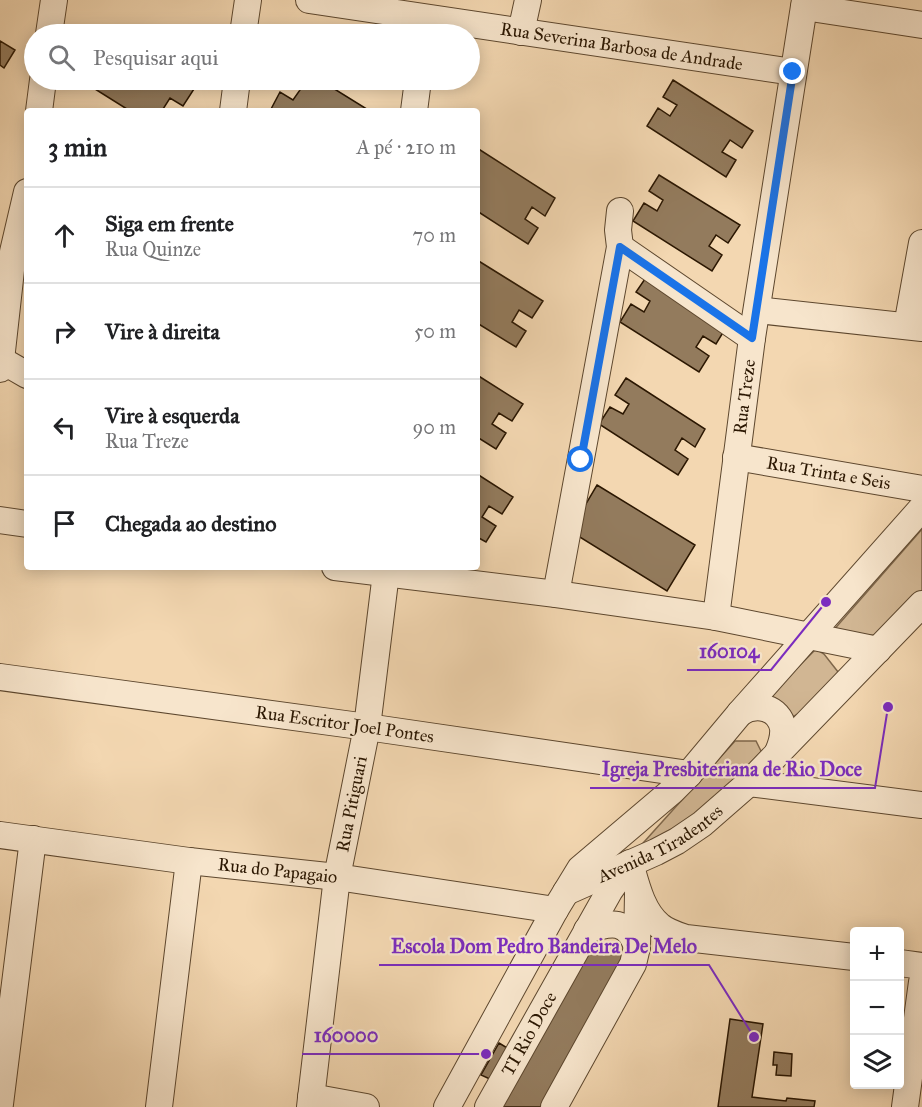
<!DOCTYPE html>
<html lang="pt">
<head>
<meta charset="utf-8">
<style>
  body { margin:0; font-family:"IM FELL Great Primer",serif; background:#f6f6f6; color:#202124 }
  .controls { position:absolute; right:18px; bottom:18px; display:grid; overflow:hidden; border-radius:6px; box-shadow:0 3px 15px #0003 }
  .controls button { width:54px; height:54px; display:grid; place-items:center; padding:0; border:0; border-bottom:2px solid #e0e0e0; background:#fff; color:#202124; font:30px sans-serif }
  .stop { position:absolute; width:18px; height:18px; margin:-14px; border:4px solid #1a73e8; border-radius:50%; background:#fff }
  .stop.end { background:#1a73e8; border-color:#fff; box-shadow:0 2px 6px #0008 }
  .list { margin:0; padding:0; list-style:none }
  h2 { display:flex; justify-content:space-between; align-items:center; height:78px; margin:0; padding:0 24px; font-size:26px }
  h2 small { font-size:20px; font-weight:400; color:#757577 }
  .list li { display:grid; grid-template-columns:39px 1fr auto; gap:18px; align-items:center; box-sizing:border-box; height:96px; padding:0 24px; border-top:2px solid #e0e0e0 }
  .list b { display:block; font-size:22px; white-space:nowrap }
  .list p { margin:0; font-size:20px; white-space:nowrap; color:#757577 }
  .list em { font-size:20px; font-style:normal; color:#757577 }
  .icon { flex:none; width:33px; height:33px; fill:none; stroke:currentColor; stroke-width:2; stroke-linecap:round; stroke-linejoin:round }
  .map { position:relative; flex:none; width:922px; height:1107px; overflow:hidden }
  .search { position:absolute; background:#fff; box-shadow:0 3px 15px #0003; left:24px; top:24px; width:456px; height:66px; display:flex; align-items:center; gap:15px; box-sizing:border-box; padding:0 21px; border-radius:33px; color:#757577; font-size:22px }
  .panel { position:absolute; background:#fff; box-shadow:0 3px 15px #0003; left:24px; top:108px; width:456px; height:462px; border-radius:6px }
  .map>svg:first-child { display:block }
</style>
</head>
<body>
<div class="map">
<svg width="922" height="1107" viewBox="0 0 922 1107">
  <rect width="100%" height="100%" fill="#f3d7b1"/>
  <filter id="stains"><feTurbulence type="fractalNoise" baseFrequency=".00333" numOctaves="4"/><feColorMatrix values="0 0 0 0 .2 0 0 0 0 .09 0 0 0 0 .02 0 0 0 .5 -.17"/></filter>
  <radialGradient id="worn" r=".72"><stop offset=".6" stop-color="#630" stop-opacity="0"/><stop offset="1" stop-color="#630" stop-opacity=".3"/></radialGradient>
  <path fill="#d1b693" stroke="#7e664a" stroke-width="1.5" d="M922 529V598L886 636 831 633Z
    M816 649 824 654 842 677 808 708 786 721 770 695Z
    M735 741H756L762 753 689 833 635 852Z"/>
  <path fill="#937b5d" stroke="#2b1702" stroke-width="1.5" d="M0 41 15 50 4 68 0 65Z
    M90 80H179L194 89 183 106 170 98 163 109 166 111H130L87 84Z
    M286 80H320L370 111H270L280 92 293 100 300 90Z
    M673 80 753 131 742 148 730 140 722 152 736 160 726 177 647 126 658 108 670 116 677 105 663 97Z
    M477 148 555 198 545 216 532 207 525 219 538 228 528 244 477 211V177L479 173 477 171Z
    M659 175 740 225 728 243 716 235 709 246 722 255 712 271 633 221 644 203 657 211 663 200 649 191Z
    M477 260 543 301 532 318 519 310 512 322 526 331 516 347 477 323Z
    M647 276 727 326 716 344 703 336 696 347 709 356 699 372 620 322 631 304 644 312 650 301 636 292Z
    M477 375 523 404 512 421 499 413 492 424 506 433 496 449 477 437Z
    M626 378 705 429 695 447 682 438 675 450 688 459 678 475 599 424 610 407 623 414 629 404 615 395Z
    M477 474 513 497 502 514 489 506 482 517 496 526 486 542 477 537Z
    M597 485 695 545 667 591 570 531Z
    M593 937 625 955 541 1107H500Z
    M730 1019 763 1024 752 1097 786 1101 787 1098 815 1101 814 1107H718Z
    M499 1043 509 1049 492 1080 481 1075Z
    M774 1052 792 1054 791 1076 776 1075 777 1065H773Z"/>
  <g fill="none" stroke-linecap="round" stroke-linejoin="round">
    <g stroke="#5d472e" stroke-width="28">
      <g id="minor">
        <path id="s1" d="M309 0 793 72"/>
        <path d="M804 7 922 25"/>
        <path d="M521 32 528 0"/>
        <path d="M49 34 54 0"/>
        <path d="M243 34 248 0"/>
        <path d="M39 111 43 80"/>
        <path d="M233 111 237 80"/>
        <path d="M414 111 418 80"/>
        <path d="M620 247 752 338"/>
        <path d="M757 310 922 328"/>
        <path d="M907 326 922 243"/>
        <path d="M1 360 27 375"/>
        <path d="M0 369 13 252 27 192"/>
        <path id="s2" d="M736 457 922 489"/>
        <path d="M0 520 27 524"/>
        <path d="M335 567 556 594 716 617 878 650"/>
        <path d="M556 594 620 247 618 230 620 211"/>
        <path id="s3" d="M716 617 752 338 805 0"/>
        <path id="s4" d="M0 677 367 727 689 774"/>
        <path d="M740 713C756 702 779 707 783 728 784 737 781 745 778 752"/>
        <path d="M749 783 922 805"/>
        <path id="s5" d="M0 835 189 861 337 877 555 910"/>
        <path d="M630 863C636 884 642 912 660 926 667 932 677 935 686 938L854 957"/>
        <path id="s6" d="M566 892 656 852 677 841 702 824 749 783 922 604"/>
        <path d="M587 930C611 922 628 919 637 947"/>
        <path d="M900 963 922 966"/>
        <path d="M311 1097 366 1107"/>
        <path d="M0 1104 33 839"/>
        <path d="M159 1107 189 861"/>
        <path id="s7" d="M310 1107 337 877 367 727 386 573"/>
        <path d="M447 1107 555 910 580 869 672 791 689 774 740 713 922 508"/>
        <path id="s8" d="M488 1107 610 890 628 865"/>
        <path d="M554 1107 633 964 637 947 638 894"/>
        <path d="M905 1107 922 982"/>
      </g>
    </g>
    <use href="#minor" stroke="#f7e5cc" stroke-width="26"/>
  </g>
  <g fill="none" stroke-linecap="round" stroke-linejoin="round">
    <path stroke="#1a73e8" stroke-width="8" d="M581 460 620 247 752 338 793 72"/>
  </g>
  <g text-anchor="middle" dominant-baseline="central" stroke-width="4.5" stroke-linejoin="round" paint-order="stroke">
    <g font-size="18" fill="#2b1702" stroke="#f7e5cc">
      <text stroke="none"><textPath href="#s1" startOffset="316">Rua Severina Barbosa de Andrade</textPath></text>
      <text stroke="none"><textPath href="#s3" startOffset="222">Rua Treze</textPath></text>
      <text stroke="none"><textPath href="#s2" startOffset="94">Rua Trinta e Seis</textPath></text>
      <text stroke="none"><textPath href="#s4" startOffset="348">Rua Escritor Joel Pontes</textPath></text>
      <text stroke="none"><textPath href="#s7" startOffset="306">Rua Pitiguari</textPath></text>
      <text stroke="none"><textPath href="#s6" startOffset="106">Avenida Tiradentes</textPath></text>
      <text stroke="none"><textPath href="#s5" startOffset="280">Rua do Papagaio</textPath></text>
      <text stroke="none"><textPath href="#s8" startOffset="84">TI Rio Doce</textPath></text>
    </g>
  </g>
  <path fill="none" stroke="#7b2cbf" stroke-width="2" d="M826 602L771 670H687M888 707L875 788H590M754 1037L709 965H379M486 1054L391 1054H302"/>
  <g fill="#7b2cbf" stroke="#f7e5cc" stroke-width="2">
    <circle cx="826" cy="602" r="6"/>
    <circle cx="888" cy="707" r="6"/>
    <circle cx="754" cy="1037" r="6"/>
    <circle cx="486" cy="1054" r="6"/>
  </g>
  <g font-size="20" text-anchor="middle" font-weight="bold" fill="#7b2cbf" stroke="#f7e5cc" stroke-width="4.5" stroke-linejoin="round" paint-order="stroke">
    <text x="729" y="658">160104</text>
    <text x="732" y="776">Igreja Presbiteriana de Rio Doce</text>
    <text x="544" y="953">Escola Dom Pedro Bandeira De Melo</text>
    <text x="346" y="1042">160000</text>
  </g>
  <rect width="100%" height="100%" filter="url(#stains)"/>
  <rect width="100%" height="100%" fill="url(#worn)"/>
</svg>
<div class="controls">
<button>+</button>
<button>−</button>
<button><svg class="icon" aria-label="layers" viewBox="0 0 24 24"><path d="M12 4l9 5-9 5-9-5zM3 14l9 5 9-5"/></svg></button>
</div>
<div class="stop" style="left:581px;top:460px"></div>
<div class="stop end" style="left:793px;top:72px"></div>
<div class="search"><svg class="icon" aria-label="search" viewBox="0 0 24 24"><circle cx="10" cy="10" r="6"/><path d="M15 15l6 6"/></svg>Pesquisar aqui</div>
<section class="panel">
<h2>3 min<small>A pé · 210 m</small></h2>
<ul class="list">
<li><svg class="icon" aria-label="ahead" viewBox="0 0 24 24"><path d="M12 20V5M6 11l6-6 6 6"/></svg><div><b>Siga em frente</b><p>Rua Quinze</p></div><em>70 m</em></li>
<li><svg class="icon" aria-label="right" viewBox="0 0 24 24"><path d="M7 20v-9h11M14 6l5 5-5 5"/></svg><div><b>Vire à direita</b></div><em>50 m</em></li>
<li><svg class="icon" aria-label="left" viewBox="0 0 24 24"><path d="M17 20v-9H6M10 6l-5 5 5 5"/></svg><div><b>Vire à esquerda</b><p>Rua Treze</p></div><em>90 m</em></li>
<li><svg class="icon" aria-label="arrive" viewBox="0 0 24 24"><path d="M6 21V4h12l-3 4 3 4H6"/></svg><div><b>Chegada ao destino</b></div></li>
</ul>
</section>
</div>
</body>
</html>
